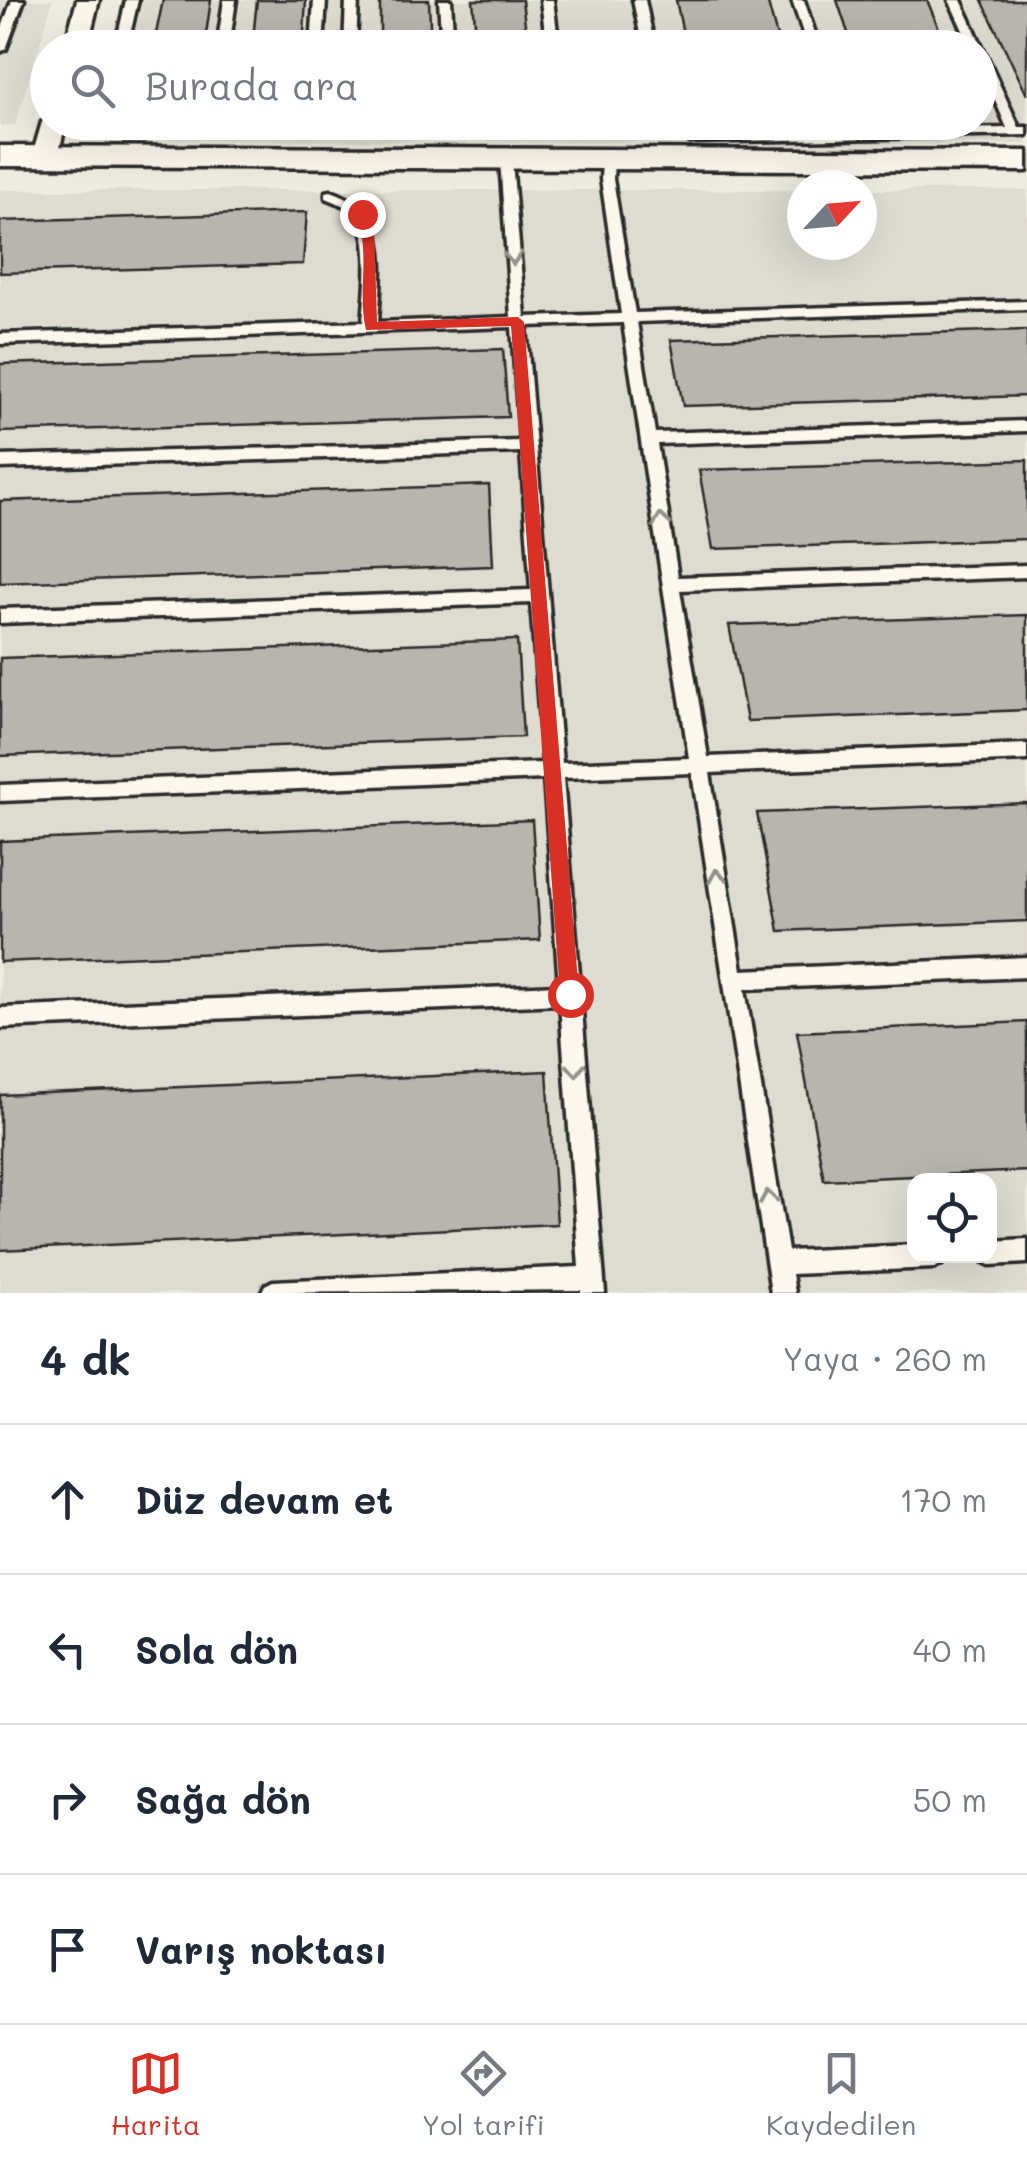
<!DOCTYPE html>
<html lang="tr">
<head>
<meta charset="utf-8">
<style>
  body { margin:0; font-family:Mali,sans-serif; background:#f2f2f3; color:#1f2937 }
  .controls { position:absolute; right:30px; bottom:30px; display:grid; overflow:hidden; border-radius:20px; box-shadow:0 10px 40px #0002 }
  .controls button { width:90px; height:90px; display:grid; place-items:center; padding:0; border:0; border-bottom:2px solid #e0e1e3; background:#fff; color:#1f2937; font:50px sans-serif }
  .compass { position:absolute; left:787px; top:170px; width:90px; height:90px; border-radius:50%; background:#fff; box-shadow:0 10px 40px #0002; rotate:64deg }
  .stop { position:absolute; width:30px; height:30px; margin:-22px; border:8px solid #d93025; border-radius:50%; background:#fff }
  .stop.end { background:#d93025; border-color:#fff; box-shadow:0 2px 10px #0008 }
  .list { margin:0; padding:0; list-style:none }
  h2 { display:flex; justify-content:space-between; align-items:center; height:130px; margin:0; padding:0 40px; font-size:42px }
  h2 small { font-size:32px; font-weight:400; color:#747a83 }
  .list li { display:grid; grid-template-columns:65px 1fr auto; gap:30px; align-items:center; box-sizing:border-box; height:150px; padding:0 40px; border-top:2px solid #e0e1e3 }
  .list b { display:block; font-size:38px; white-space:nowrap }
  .list em { font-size:32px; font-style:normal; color:#747a83 }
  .icon { flex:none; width:55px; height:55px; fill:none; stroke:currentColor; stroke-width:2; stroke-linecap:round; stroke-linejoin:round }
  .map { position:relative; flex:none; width:1027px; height:1293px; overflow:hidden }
  .search { position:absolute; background:#fff; box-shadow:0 10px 40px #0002; left:30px; right:30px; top:30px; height:110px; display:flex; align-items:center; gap:25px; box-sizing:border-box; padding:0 35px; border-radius:55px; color:#747a83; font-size:38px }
  .sheet { height:730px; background:#fff }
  nav { display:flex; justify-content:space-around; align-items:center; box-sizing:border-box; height:140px; border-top:2px solid #e0e1e3; background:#fff; font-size:28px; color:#747a83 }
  nav a { display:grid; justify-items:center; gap:5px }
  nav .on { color:#d93025 }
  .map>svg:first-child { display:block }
</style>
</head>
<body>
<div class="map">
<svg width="1027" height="1293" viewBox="0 0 1027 1293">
  <rect width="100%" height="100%" fill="#eeebe0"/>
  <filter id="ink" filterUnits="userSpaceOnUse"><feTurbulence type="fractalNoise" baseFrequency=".01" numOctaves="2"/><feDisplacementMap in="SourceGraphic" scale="20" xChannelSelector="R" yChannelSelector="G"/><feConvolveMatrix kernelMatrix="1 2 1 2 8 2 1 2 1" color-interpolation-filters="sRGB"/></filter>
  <g filter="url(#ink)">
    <path fill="#dedbd1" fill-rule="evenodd" d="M0 0H53L15 125 0 126Z
      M122 0H1027V144L89 139 93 122H980V48L111 47Z
      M0 190H802V245H862V190H1027V1293H0ZM914 1180H990V1256H914Z"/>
    <path fill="#b8b5ae" stroke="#2b2b2b" stroke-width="2.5" d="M163 0H211L204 48H153Z
      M257 0H306L303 48H252Z
      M380 0H429L431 48H380Z
      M473 0H522L528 48H477Z
      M676 0H767L780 48H686Z
      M837 0H927L947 48H853Z
      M982 0H1027V95Z
      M307 212 303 264 0 273V221Z
      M1027 330V396L683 406 671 340Z
      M503 349 508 417 0 432V364Z
      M1027 460V539L713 549 699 470Z
      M489 485 493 566 0 583V501Z
      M1027 615V710L747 721 729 625Z
      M517 640 523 737 0 756V658Z
      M1027 803V921L779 931 757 813Z
      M532 820 540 940 0 962V841Z
      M1027 1022V1171L824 1180 797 1032Z
      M547 1071 557 1224 0 1250V1095Z"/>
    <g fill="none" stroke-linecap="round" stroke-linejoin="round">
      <g stroke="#2b2b2b" stroke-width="7">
        <path id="lane" d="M12 0H24L6 49 0 52V33Z
          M126 0H138L127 48H115Z
          M224 0H236L229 48H217Z
          M314 0H326L323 48H311Z
          M346 0H358L356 48H344Z
          M439 0H451L454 48H442Z
          M541 0H553L559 48H547Z
          M633 0H645L655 48H643Z
          M792 0H804L820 48H808Z
          M949 0H961L1019 127H1027V135L690 142 658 122H673L693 134 1007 128 980 65V48H971Z
          M116 122H554L541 130 122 126Z
          M608 155 614 159 613 179 635 313 1027 301V309L637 322 655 433 1027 421V431L657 444 678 577 1027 565V577L680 590 708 757 1027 744V760L710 773 742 970 1027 957V977L745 989 788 1251 914 1245V1256H946L942 1264 934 1268 792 1274 795 1293H771L692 773 563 778 605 1293H581V1290L261 1293 265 1285 273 1281 579 1267 560 1004 0 1028V1008L559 985 544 779 0 801V785L543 763 531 603 0 623V609L531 590 521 452 0 468V456L520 441 512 327 0 344V334L363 322C365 295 373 235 354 213 347 206 336 202 326 198V192L331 191C393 211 381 269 378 322L511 317 500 160 506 156 512 160 525 317 621 314 601 179 602 159ZM623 323 689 758 562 763 526 326Z
          M1027 1239V1263L990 1265 982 1261 979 1256H990V1241Z"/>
      </g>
      <g stroke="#2b2b2b" stroke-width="7">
        <path id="street" d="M77 0H99L87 48H64Z
          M48 116V122H66L58 156 45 164 32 156 42 122Z"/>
      </g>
      <g stroke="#2b2b2b" stroke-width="7">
        <path id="secondary" d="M0 146 1027 151V171L0 166Z"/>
      </g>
      <use href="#lane" fill="#fbf7ec" fill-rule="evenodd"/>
      <use href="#street" fill="#fbf7ec" fill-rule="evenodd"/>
      <use href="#secondary" fill="#fbf7ec" fill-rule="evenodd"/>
    </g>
    <defs><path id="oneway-chevron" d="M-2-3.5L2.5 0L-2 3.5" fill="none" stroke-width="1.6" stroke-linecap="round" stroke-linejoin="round" transform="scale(2.5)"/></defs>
    <g stroke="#93918c">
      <use href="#oneway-chevron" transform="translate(513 258) rotate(86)"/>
      <use href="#oneway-chevron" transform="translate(661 520) rotate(-99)"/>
      <use href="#oneway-chevron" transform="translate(717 876) rotate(-99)"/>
      <use href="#oneway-chevron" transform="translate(576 1070) rotate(86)"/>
      <use href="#oneway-chevron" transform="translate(768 1197) rotate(-99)"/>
    </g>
  </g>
  <path fill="#d93025" d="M362 211 368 214 374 228 377 322 518 317 524 322 579 994 570 1003 560 994 511 326 366 330C357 292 371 252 356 214Z"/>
</svg>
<div class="controls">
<button><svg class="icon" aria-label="locate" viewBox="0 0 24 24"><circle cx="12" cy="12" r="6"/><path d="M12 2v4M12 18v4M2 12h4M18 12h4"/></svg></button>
</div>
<svg class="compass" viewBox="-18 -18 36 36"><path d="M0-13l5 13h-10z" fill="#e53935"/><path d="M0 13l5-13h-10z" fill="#747a83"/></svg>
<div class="stop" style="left:570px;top:994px"></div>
<div class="stop end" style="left:362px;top:214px"></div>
<div class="search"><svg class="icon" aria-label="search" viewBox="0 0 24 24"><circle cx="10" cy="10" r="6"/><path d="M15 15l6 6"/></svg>Burada ara</div>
</div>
<section class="sheet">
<h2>4 dk<small>Yaya · 260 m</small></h2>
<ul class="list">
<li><svg class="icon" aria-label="ahead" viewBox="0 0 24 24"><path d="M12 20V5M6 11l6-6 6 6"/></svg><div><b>Düz devam et</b></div><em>170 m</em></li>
<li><svg class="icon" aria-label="left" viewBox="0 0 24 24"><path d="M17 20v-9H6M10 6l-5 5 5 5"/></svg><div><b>Sola dön</b></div><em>40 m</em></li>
<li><svg class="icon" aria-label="right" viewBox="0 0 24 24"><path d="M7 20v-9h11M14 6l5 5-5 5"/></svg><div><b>Sağa dön</b></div><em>50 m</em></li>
<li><svg class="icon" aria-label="arrive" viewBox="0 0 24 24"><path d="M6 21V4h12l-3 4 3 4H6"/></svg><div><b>Varış noktası</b></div></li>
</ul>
</section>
<nav>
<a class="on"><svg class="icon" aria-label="map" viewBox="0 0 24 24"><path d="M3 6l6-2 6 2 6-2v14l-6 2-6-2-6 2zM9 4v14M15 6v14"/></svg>Harita</a>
<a><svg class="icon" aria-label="directions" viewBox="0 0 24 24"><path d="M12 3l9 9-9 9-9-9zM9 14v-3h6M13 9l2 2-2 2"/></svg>Yol tarifi</a>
<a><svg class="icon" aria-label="saved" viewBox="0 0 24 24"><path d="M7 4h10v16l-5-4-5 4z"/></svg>Kaydedilen</a>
</nav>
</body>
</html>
